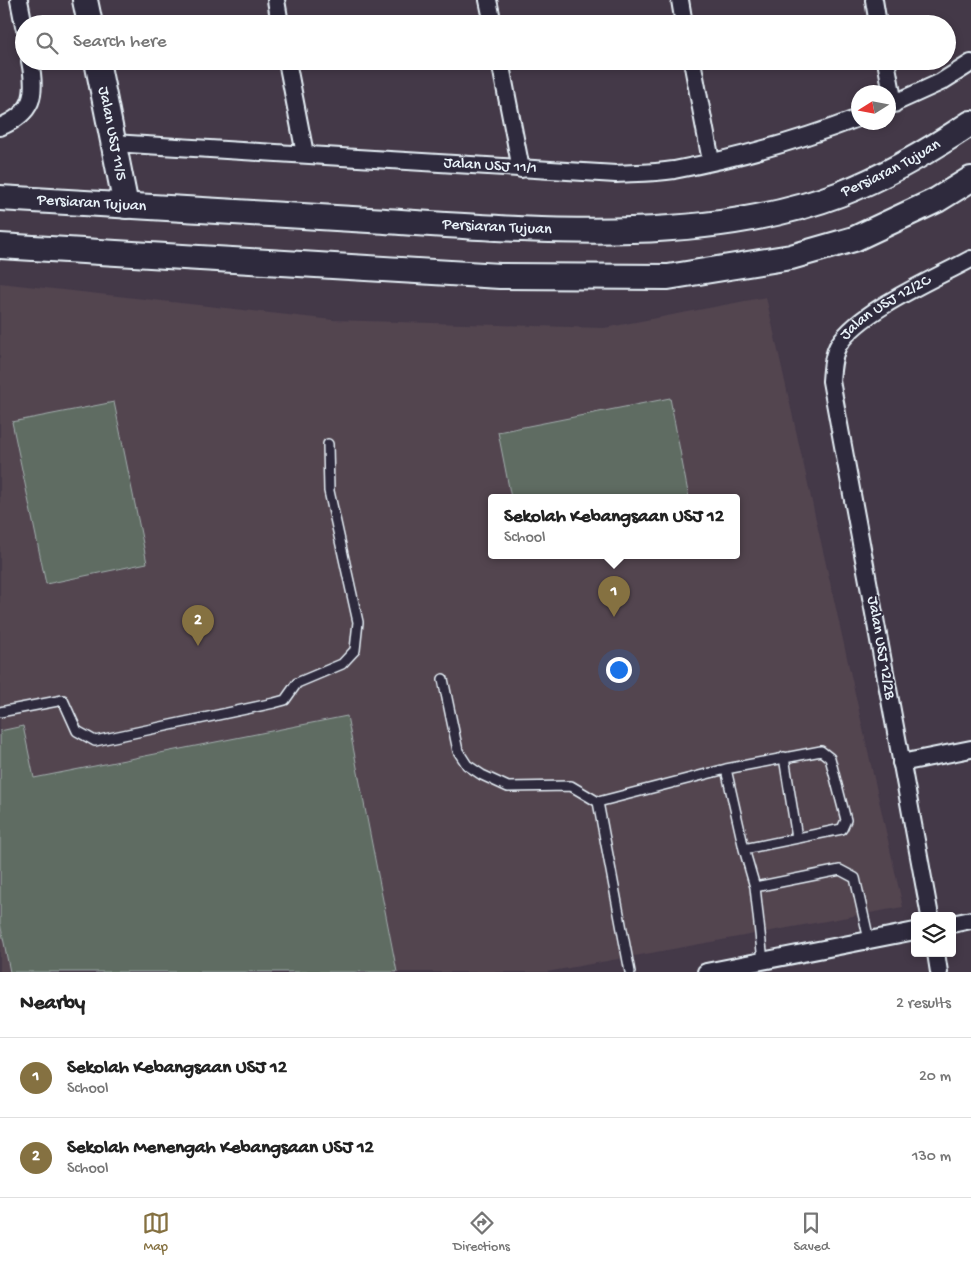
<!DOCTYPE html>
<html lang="en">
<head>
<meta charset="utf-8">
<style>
  body { margin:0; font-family:"Gochi Hand",sans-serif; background:#f6f6f6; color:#222 }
  .controls { position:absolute; right:15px; bottom:15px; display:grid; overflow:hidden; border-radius:5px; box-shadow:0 2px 8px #0003 }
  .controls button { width:45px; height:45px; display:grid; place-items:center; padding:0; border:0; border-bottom:1px solid #e0e0e0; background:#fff; color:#222; font:25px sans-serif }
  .compass { position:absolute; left:851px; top:85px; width:45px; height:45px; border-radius:50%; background:#fff; box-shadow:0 2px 8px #0003; rotate:259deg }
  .you { position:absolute; left:618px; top:669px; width:18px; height:18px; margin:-12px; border:4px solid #fff; border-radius:50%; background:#1a73e8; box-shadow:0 0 0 8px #1a73e833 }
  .badge { display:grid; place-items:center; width:32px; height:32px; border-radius:50%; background:#857141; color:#fff; font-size:16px; font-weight:700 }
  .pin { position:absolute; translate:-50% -41px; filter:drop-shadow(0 1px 2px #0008) }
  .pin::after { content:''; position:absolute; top:26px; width:18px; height:15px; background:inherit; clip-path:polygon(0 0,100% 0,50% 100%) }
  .popup { position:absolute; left:488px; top:494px; width:252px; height:65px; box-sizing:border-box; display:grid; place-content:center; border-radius:5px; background:#fff; filter:drop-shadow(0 1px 4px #0005); font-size:16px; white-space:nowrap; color:#767676 }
  .popup b { font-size:19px; color:#222 }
  .popup::after { content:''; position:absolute; left:50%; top:100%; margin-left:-10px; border:10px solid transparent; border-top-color:#fff }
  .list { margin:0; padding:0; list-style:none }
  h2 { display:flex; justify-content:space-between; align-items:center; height:65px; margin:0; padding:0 20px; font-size:21px }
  h2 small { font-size:16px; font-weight:400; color:#767676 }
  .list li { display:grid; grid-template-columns:32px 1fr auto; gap:15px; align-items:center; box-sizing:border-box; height:80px; padding:0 20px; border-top:1px solid #e0e0e0 }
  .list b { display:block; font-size:19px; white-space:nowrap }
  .list p { margin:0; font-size:16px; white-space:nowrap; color:#767676 }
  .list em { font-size:16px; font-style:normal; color:#767676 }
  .icon { flex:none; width:28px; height:28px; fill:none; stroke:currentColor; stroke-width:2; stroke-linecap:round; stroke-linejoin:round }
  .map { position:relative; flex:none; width:971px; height:972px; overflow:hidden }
  .search { position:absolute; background:#fff; box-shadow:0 2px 8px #0003; left:15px; right:15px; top:15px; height:55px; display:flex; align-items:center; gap:12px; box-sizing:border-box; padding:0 18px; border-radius:28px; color:#767676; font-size:19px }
  .sheet { height:225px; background:#fff }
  nav { display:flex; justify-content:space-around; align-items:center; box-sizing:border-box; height:70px; border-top:1px solid #e0e0e0; background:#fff; font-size:14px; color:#767676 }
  nav a { display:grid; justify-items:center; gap:2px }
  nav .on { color:#857141 }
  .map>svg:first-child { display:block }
</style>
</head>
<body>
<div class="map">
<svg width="971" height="972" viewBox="0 0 971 972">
  <rect width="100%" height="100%" fill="#443948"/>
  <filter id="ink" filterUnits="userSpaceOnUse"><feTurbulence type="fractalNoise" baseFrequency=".02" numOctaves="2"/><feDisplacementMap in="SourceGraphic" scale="10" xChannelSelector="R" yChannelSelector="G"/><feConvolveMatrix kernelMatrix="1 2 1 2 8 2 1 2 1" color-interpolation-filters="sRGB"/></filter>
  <g filter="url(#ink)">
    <path fill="#524450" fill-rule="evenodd" d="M0 283 333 320 604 328 766 297 903 907 547 972H0ZM492 498H736V556H492Z"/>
    <path fill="#5e6c62" stroke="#a3aead" d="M670 398 689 498H511L498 432Z
      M114 402 147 563 46 584 12 422Z
      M347 716 397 972H10L0 923V731L23 726 34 778Z"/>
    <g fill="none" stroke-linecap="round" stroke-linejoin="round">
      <g stroke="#e8f1f8" stroke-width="12">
        <path id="lane" d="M443 679 458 751 467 765 482 775 508 787 571 786 598 802 726 769 821 751 830 758 846 820 842 829 744 849 726 769
          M0 712 63 700 77 731 95 741 274 703 285 700 297 683 342 664 355 650 358 622 329 491 328 444
          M784 757 797 838
          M598 802 630 972
          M744 849 755 887 840 870 855 878 869 940
          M755 887 763 961"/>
      </g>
      <g stroke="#e8f1f8" stroke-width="20">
        <g id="street">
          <path d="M19 0 24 26"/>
          <path d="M276 0 280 24"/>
          <path d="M488 0 493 24"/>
          <path d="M680 0 684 24"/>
          <path d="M874 0 878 24"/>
          <path d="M287 61 305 154"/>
          <path d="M500 61 521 169"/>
          <path d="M692 61 711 161"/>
          <path d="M886 61 894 104"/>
          <path d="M888 106 941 82 971 63"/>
          <path d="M0 127C33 113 37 96 30 61"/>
          <path id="s1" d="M113 143 616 174C635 173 655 173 674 170 737 158 798 141 858 118"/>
          <path d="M901 763 971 749"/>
          <path id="s2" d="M930 916 831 381C832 368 833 354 839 344 861 310 934 279 971 259"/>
          <path d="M952 924 971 920"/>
          <path d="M936 953 939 972"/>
          <path d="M706 972 915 931"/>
        </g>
      </g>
      <g stroke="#e8f1f8" stroke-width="28">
        <g id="secondary">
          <path d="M85 0 90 24"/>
          <path id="s3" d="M97 61 126 206"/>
          <path id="s4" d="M0 198C123 206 246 213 369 220 518 229 698 248 840 194 887 176 929 151 971 123"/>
          <path d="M0 246 500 276 668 277 791 257 854 239 937 200 971 179"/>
        </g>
      </g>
      <use href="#lane" stroke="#2f2a3d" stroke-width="9"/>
      <use href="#street" stroke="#2f2a3d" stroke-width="16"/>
      <use href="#secondary" stroke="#2f2a3d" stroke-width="24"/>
    </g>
  </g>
  <g text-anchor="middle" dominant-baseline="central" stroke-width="4" stroke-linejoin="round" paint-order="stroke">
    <g font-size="16" fill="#e8f1f8" stroke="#2f2a3d">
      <text stroke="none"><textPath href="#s3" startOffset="74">Jalan USJ 11/5</textPath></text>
      <text stroke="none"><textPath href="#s1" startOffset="378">Jalan USJ 11/1</textPath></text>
      <text stroke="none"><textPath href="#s4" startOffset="902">Persiaran Tujuan</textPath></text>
      <text stroke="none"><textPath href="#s4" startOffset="92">Persiaran Tujuan</textPath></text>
      <text stroke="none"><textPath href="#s4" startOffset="498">Persiaran Tujuan</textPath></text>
      <text stroke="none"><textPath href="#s2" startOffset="642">Jalan USJ 12/2C</textPath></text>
      <text transform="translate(880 648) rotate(80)">Jalan USJ 12/2B</text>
    </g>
  </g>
</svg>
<div class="controls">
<button><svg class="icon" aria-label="layers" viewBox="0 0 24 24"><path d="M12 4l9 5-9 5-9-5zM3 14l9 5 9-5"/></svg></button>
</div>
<svg class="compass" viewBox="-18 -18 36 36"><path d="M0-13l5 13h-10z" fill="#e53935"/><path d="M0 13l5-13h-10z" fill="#767676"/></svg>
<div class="you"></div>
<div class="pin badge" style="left:614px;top:617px">1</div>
<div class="popup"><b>Sekolah Kebangsaan USJ 12</b>School</div>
<div class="pin badge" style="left:198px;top:646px">2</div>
<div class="search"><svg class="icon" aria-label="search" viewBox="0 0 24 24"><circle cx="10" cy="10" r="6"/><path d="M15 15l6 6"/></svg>Search here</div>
</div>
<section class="sheet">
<h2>Nearby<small>2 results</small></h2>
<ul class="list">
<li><span class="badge">1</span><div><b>Sekolah Kebangsaan USJ 12</b><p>School</p></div><em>20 m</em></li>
<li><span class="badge">2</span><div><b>Sekolah Menengah Kebangsaan USJ 12</b><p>School</p></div><em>130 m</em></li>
</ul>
</section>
<nav>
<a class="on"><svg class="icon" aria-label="map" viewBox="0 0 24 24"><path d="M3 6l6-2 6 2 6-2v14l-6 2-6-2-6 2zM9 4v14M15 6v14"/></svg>Map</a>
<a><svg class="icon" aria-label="directions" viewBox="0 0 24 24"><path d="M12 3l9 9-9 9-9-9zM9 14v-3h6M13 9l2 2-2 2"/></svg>Directions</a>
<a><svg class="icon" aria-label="saved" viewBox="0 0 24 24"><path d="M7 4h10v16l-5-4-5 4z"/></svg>Saved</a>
</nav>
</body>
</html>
